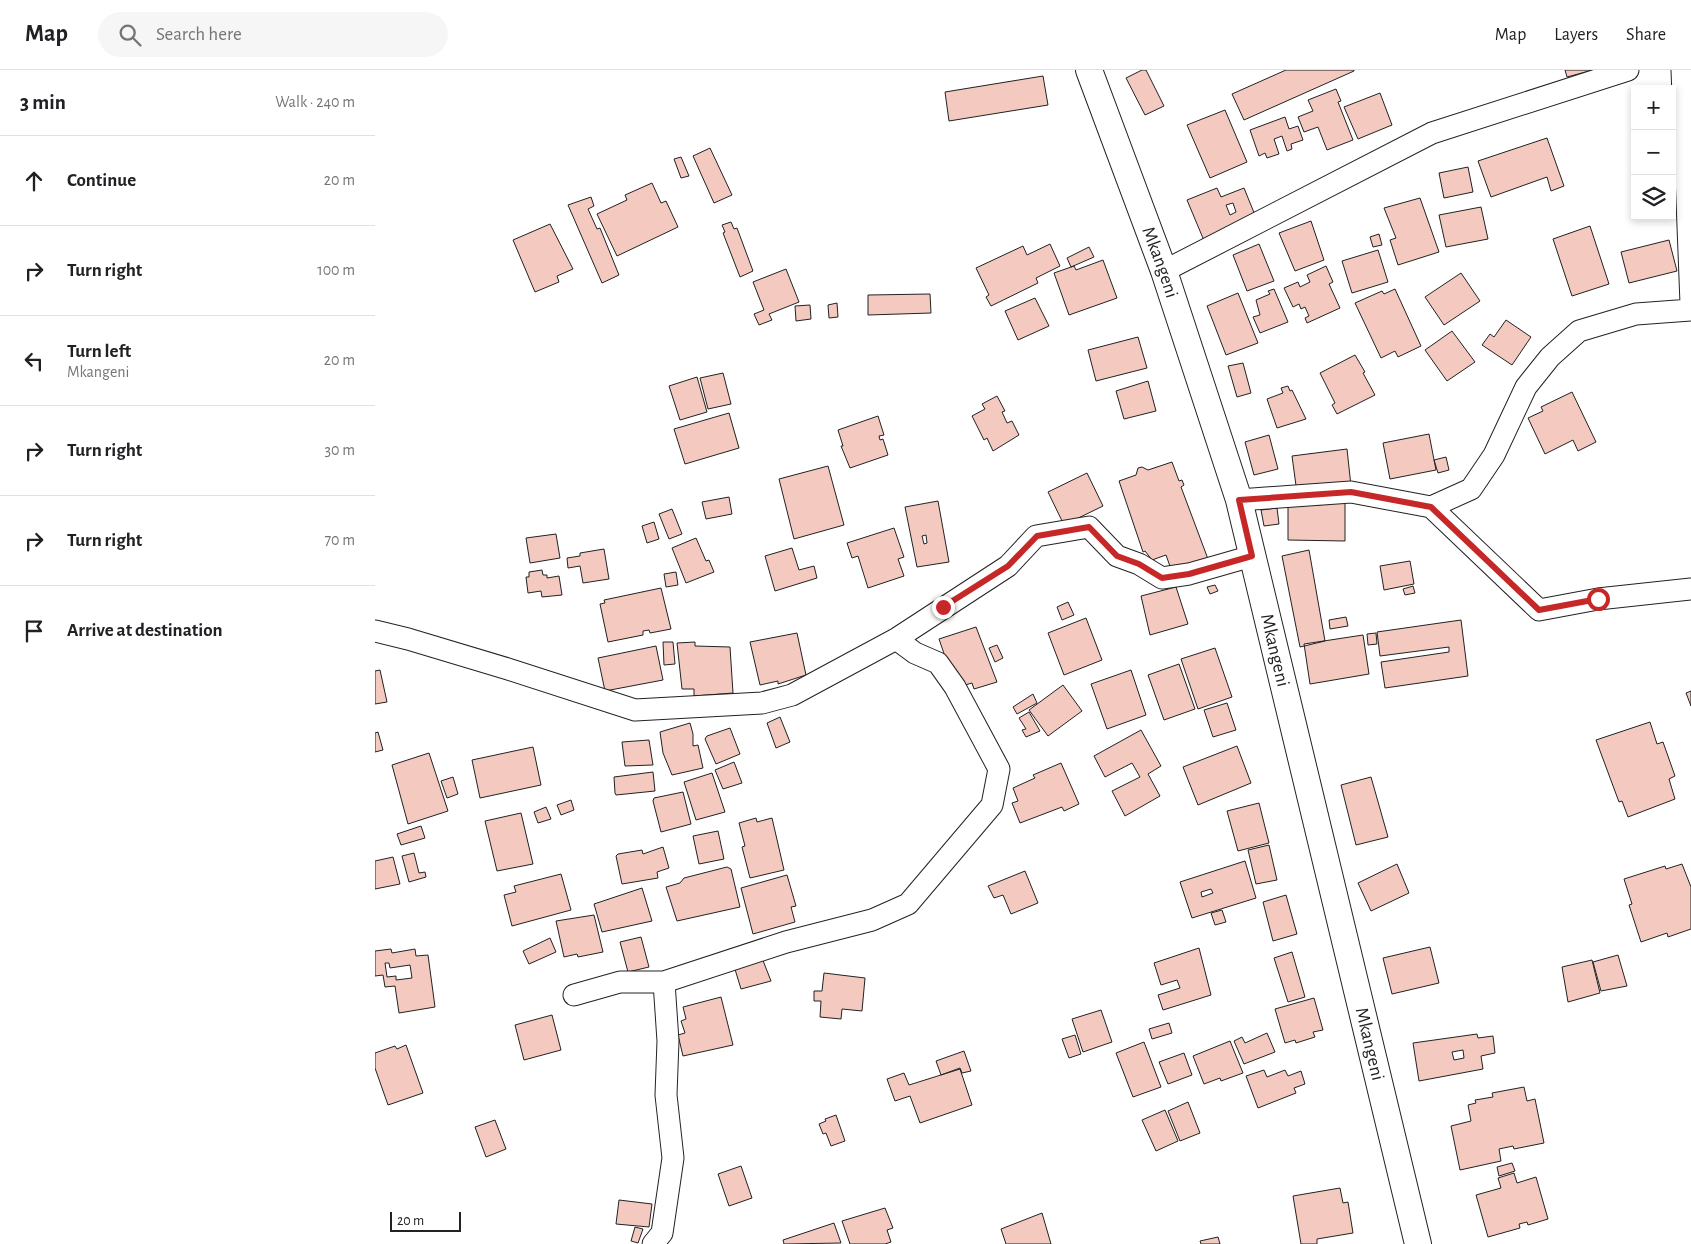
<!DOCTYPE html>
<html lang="en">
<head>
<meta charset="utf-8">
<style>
  body { margin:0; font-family:"Alegreya Sans",sans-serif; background:#f6f6f6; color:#202124 }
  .controls { position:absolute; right:15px; top:15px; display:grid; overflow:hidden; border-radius:0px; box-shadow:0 2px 8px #0003 }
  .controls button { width:45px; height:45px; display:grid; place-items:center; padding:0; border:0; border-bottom:1px solid #e0e0e0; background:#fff; color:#202124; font:25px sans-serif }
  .scale { position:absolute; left:15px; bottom:12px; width:71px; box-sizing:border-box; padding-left:5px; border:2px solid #222; border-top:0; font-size:14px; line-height:18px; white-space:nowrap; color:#222; -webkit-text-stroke:4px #fff; paint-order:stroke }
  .stop { position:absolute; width:15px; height:15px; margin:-11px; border:4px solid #c62828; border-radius:50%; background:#fff }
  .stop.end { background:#c62828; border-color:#fff; box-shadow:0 1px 5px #0008 }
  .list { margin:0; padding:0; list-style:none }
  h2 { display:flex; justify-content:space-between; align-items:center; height:65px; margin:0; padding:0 20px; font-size:21px }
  h2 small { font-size:16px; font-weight:400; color:#757577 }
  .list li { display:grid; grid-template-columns:32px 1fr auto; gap:15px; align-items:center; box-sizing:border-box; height:90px; padding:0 20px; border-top:1px solid #e0e0e0 }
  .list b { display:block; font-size:19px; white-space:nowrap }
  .list p { margin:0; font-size:16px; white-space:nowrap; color:#757577 }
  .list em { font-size:16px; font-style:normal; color:#757577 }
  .icon { flex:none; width:28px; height:28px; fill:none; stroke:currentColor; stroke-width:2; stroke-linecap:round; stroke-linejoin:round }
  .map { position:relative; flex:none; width:1316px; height:1174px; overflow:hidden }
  header { display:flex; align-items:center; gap:30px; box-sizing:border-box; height:70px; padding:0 25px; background:#fff; border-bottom:1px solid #e0e0e0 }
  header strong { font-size:24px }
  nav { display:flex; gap:28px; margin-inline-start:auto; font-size:18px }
  .search { width:350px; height:45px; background:#f6f6f6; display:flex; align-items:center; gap:12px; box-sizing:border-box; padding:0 18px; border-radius:28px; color:#757577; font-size:19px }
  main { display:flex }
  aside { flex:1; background:#fff }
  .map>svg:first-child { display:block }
</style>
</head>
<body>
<header>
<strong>Map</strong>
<div class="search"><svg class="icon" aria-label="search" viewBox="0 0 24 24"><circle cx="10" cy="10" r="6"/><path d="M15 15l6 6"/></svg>Search here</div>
<nav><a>Map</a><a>Layers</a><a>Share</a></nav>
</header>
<main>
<aside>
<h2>3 min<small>Walk · 240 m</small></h2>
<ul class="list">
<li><svg class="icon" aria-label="ahead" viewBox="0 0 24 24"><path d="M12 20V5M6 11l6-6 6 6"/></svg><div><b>Continue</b></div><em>20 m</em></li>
<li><svg class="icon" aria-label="right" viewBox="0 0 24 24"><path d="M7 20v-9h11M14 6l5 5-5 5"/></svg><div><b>Turn right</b></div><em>100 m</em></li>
<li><svg class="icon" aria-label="left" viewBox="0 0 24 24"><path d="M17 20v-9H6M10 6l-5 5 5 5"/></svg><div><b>Turn left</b><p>Mkangeni</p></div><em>20 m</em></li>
<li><svg class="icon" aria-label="right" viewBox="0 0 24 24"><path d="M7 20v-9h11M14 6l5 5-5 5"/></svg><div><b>Turn right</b></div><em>30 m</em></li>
<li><svg class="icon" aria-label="right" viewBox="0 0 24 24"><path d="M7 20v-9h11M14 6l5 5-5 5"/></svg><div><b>Turn right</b></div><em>70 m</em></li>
<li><svg class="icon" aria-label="arrive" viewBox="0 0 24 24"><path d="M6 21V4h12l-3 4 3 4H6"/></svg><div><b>Arrive at destination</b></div></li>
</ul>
</aside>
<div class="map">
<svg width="1316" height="1174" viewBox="0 0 1316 1174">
  <rect width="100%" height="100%" fill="#fff"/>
  <path fill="#f3c9c0" stroke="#222" fill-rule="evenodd" d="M767 0H771L789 36 770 45 751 8Z
    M911 0H979V1L869 50 857 24Z
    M1190 0H1218L1192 7Z
    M668 6 673 35 574 51 570 22Z
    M961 19 966 31 963 32 978 70 952 80 943 57 929 62 923 47 938 41 933 30Z
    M1005 23 1017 55 983 69 969 37Z
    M850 40 872 92 835 108 812 55Z
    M910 47 914 59 923 56 928 70 916 74 917 79 912 81 907 66 899 69 904 84 892 88 890 83 884 86 875 60Z
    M1172 68 1189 116 1176 121 1172 107 1116 127 1103 91Z
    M335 78 357 125 339 133 318 86Z
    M306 87 314 106 306 108 299 89Z
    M1093 97 1098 122 1069 128 1064 103Z
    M1305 99 1307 113 1297 114V100Z
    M277 113 286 133 291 131 303 157 242 186 222 144 252 130 250 125Z
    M842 118 846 127 869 118 882 150 830 173 812 130ZM858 133 861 142 855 145 851 135Z
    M216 127 219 136 213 139 222 159 225 158 244 205 227 213 193 135Z
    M1045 128 1064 182 1023 195 1015 170 1021 168 1009 138Z
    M1106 137 1113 169 1071 177 1064 145Z
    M936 151 949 190 920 201 904 163Z
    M356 152 359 159 362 158 378 201 365 207 348 163 350 162 347 155Z
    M175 154 198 199 182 206 184 212 160 222 138 170Z
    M1215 156 1234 214 1197 226 1178 169Z
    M1004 164 1007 175 998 177 995 167Z
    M1294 170 1302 201 1254 213 1246 182Z
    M675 174 685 196 661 208 663 213 616 236 611 227 614 225 601 198 648 176 652 185Z
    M884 174 899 211 872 221 858 185Z
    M714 177 719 187 696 197 692 188Z
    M1003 180 1013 212 977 223 967 191Z
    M728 190 742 228 694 245 679 203 699 196 701 200Z
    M951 196 958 212 954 214 965 238 932 253 930 248 934 246 930 237 926 239 924 234 918 237 909 218 923 212 925 217 935 212 932 205Z
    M411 199 424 232 394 244 397 250 384 255 379 244 389 240 378 212Z
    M1086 203 1105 231 1069 255 1050 227Z
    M899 219 913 252 885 263 878 247 885 245 881 230 895 224 893 221Z
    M1020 219 1046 276 1023 287 1020 281 1006 288 980 233 1007 221 1009 224Z
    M863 223 883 273 851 285 832 236Z
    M555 224 556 243 493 245V225Z
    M660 228 674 256 643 270 630 241Z
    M462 233 463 247 454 248 453 235Z
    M435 235 436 249 421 251 420 236Z
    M1131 250 1156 267 1137 295 1107 275 1115 264 1119 267Z
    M1077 261 1100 292 1072 311 1050 280Z
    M763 267 772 298 721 311 713 280Z
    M980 285 990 302 988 303 1000 325 962 344 957 335 960 333 945 303Z
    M868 293 876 323 862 327 853 296Z
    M348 303 356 334 333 339 325 308Z
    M322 307 332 342 305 350 294 316Z
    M773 311 781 341 749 349 741 321Z
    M913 316 915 321 917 320 931 349 902 358 892 329 908 323 906 318Z
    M1197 322 1221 372 1203 381 1198 370 1170 384 1153 348 1168 341 1166 337Z
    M622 326 630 341 627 342 632 353 637 351 644 365 618 381 612 368 609 370 597 346 610 339 607 334Z
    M354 343 364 378 310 394 299 359Z
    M503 346 509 365 504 366 505 370 508 369 513 385 475 398 466 376H468L463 360Z
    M1054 364 1061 400 1015 409 1008 373Z
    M894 365 903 399 879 405 870 372Z
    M972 379 976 416 922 423 917 386Z
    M1071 387 1074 400 1063 403 1059 390Z
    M797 392 804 411 807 410 809 415 806 417 833 489 797 502 791 485 777 490 770 481 768 482 744 411 761 405 763 398 767 397 773 400Z
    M453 396 469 455 419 469 404 409Z
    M712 403 728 436 689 455 673 422Z
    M354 427 357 444 331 449 327 432Z
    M946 429H970V471L913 470V433L946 435Z
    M563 431 574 492 542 497 530 437ZM551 465 552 473 549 474 547 466Z
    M902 438 904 454 889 456 886 440Z
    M297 439 307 464 294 469 284 444Z
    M279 452 284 469 272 473 267 456Z
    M519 458 529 487 523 489 529 506 493 518 483 486 477 488 472 473Z
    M181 464 185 488 155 493 151 468Z
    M321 468 331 491 334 490 339 502 311 513 297 478Z
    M417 478 424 500 439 496 442 508 400 521 390 486Z
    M229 479 234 509 208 513 205 496 193 498 192 488 205 486V483Z
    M934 480 950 571 925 577 907 486Z
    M1035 491 1039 514 1009 520 1005 496Z
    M167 500 168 505H172V508L184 506 187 525 167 527 166 521 153 523 151 507H154V502Z
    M301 502 303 515 291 517 289 504Z
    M840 515 843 521 835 524 832 517Z
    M1038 516 1040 523 1030 525 1028 519Z
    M801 517 813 554 775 565 766 526Z
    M286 518 296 559 275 563 274 560 268 561V565L233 572 225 534 230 533 229 530Z
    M693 532 699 545 687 550 682 537Z
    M971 547 973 556 955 559 954 550Z
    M711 548 727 590 689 605 673 563Z
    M1086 550 1093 606 1010 618 1006 592 1074 582V577L1005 586 1002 562Z
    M601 557 622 612 599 619 597 613 583 617 575 601 564 569Z
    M422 563 431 605 403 614V611L385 615 375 572Z
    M1001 563 1002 574 993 575 992 564Z
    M988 565 994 604 935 614 929 574Z
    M288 572H298L300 594 289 595Z
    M320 572V576L355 577 358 623 319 626V619H307L302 573Z
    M622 575 628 588 620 592 614 578Z
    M281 576 288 610 230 621 223 588Z
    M840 578 857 627 823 639 806 589Z
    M804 594 820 639 789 650 773 605Z
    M5 600 12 632 0 634V601Z
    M756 600 771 645 732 659 716 614Z
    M688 615 707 641 673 666 654 640Z
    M1316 621V636L1311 623Z
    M658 624 662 633 642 644 638 637Z
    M852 633 861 660 838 667 829 640Z
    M654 642 665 661 651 667 647 660 651 659 644 648Z
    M405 647 415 672 401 678 392 653Z
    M1275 652 1282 674 1288 672 1300 706 1294 709 1300 729 1253 747 1247 731 1244 732 1221 670Z
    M315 653 318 664V676L323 675 328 698 297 705 288 683 285 662Z
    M355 658 365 684 341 694 330 669 332 666Z
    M766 660 786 696 773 704 785 726 750 746 737 721 765 707 757 693 730 707 719 686Z
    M3 662 8 680 0 682V663Z
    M274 670 278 695 250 696 247 672Z
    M862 676 876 713 823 735 808 697Z
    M158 677 166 715 105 728 97 690Z
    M54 683 73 741 33 754 17 695Z
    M359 692 367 713 348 719 340 700Z
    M686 693 704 734 689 741 687 737 645 753 637 733 643 731 638 718 660 708 658 705Z
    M278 702 280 721 241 725 240 723 239 707Z
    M337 703 350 742 321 750 309 712Z
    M78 707 83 724 72 728 66 711Z
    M996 707 1013 767 981 775 966 715Z
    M308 722 316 754 286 762 278 731 279 728Z
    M196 730 199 740 186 745 182 735Z
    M884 733 894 773 863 781 852 741Z
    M171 737 176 749 163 753 159 742Z
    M146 743 158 794 122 801 110 751Z
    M381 748 382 752 397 748 409 800 375 808 367 777 370 776 364 753Z
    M46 756 50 768 26 775 22 764Z
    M343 761 349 789 324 794 318 766Z
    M894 775 902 810 881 814 873 780Z
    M288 777 294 798 282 802 283 808 247 814 241 786 243 784 267 780 268 784Z
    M39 783 44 803 50 802 51 807 34 812 27 786Z
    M18 787 25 814 0 819V791Z
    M870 791 881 828 817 848 805 812ZM836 819 838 823 827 827 826 822Z
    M1022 794 1034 823 996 841 983 813Z
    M1307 794 1316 817V859L1293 867 1292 863 1266 872 1254 835 1257 834 1249 809 1290 796 1291 799Z
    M352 797 356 799 365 837 302 851 291 817 305 813 309 808Z
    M650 801 663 833 636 844 628 825 619 828 613 816Z
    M186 804 196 840 137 856 129 825 141 822 139 816Z
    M412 805 421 836 416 837 420 852 378 864 366 818Z
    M267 818 277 851 227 862 219 834Z
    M911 825 922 864 898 871 888 832Z
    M847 840 851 852 840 855 836 843Z
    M219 845 228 882 203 887 202 884 189 887 181 851Z
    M266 867 274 897 253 902 245 872Z
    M175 868 181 882 154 894 148 881Z
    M1055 877 1064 913 1017 924 1008 888Z
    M824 878 836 925 788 940 783 925 805 918 802 910 786 915 779 893Z
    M16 879 17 883 40 879 41 886 53 885 60 937 24 943 20 916 10 917 8 905 0 906V881ZM10 893H14L15 898 35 895 37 908 21 910V906L12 907Z
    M917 882 930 927 913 932 899 888Z
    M1243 885 1252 916 1226 921 1218 892Z
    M387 888 396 911 366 919 359 896Z
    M1217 890 1225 923 1193 932 1187 897Z
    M449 903 490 908 487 941 467 939 466 949 445 947 446 931H439V921H447Z
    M346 927 358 975 308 986 303 965 310 963 306 951 311 949 308 937Z
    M939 928 948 960 938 962 940 967 921 973 920 970 910 973 900 939Z
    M726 940 737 972 708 982 697 949Z
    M177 945 186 980 149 990 140 955Z
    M794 953 797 963 777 969 774 959Z
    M892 963 900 982 869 994 859 971 867 967 870 973Z
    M1102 964 1103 968 1118 966 1120 983 1106 986 1108 999 1044 1011 1038 973ZM1088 980 1089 988 1079 990 1077 982Z
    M700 965 706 984 694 988 687 969Z
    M855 971 868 1003 846 1011 845 1008 829 1014 818 986Z
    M769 972 786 1017 758 1027 741 983Z
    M31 975 48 1023 13 1035 0 998V983L20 976 22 979Z
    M589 981 596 1001 587 1003 585 998 566 1005 561 991Z
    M809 983 817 1005 793 1014 784 992Z
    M585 999 597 1035 545 1053 535 1026 520 1031 512 1009 529 1003 534 1015Z
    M889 1000 892 1007 910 1000 913 1006 926 1001 930 1014 919 1018 921 1023 883 1038 871 1006Z
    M1149 1017 1152 1031 1160 1029 1169 1073 1139 1079 1138 1076 1124 1079 1126 1091 1085 1100 1076 1056 1096 1051 1093 1035 1101 1033 1100 1030 1118 1027 1117 1023Z
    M813 1032 825 1063 805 1071 793 1041Z
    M790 1040 803 1071 781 1081 767 1050Z
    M461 1045 470 1071 456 1076 451 1063 448 1064 444 1054 451 1051 450 1049Z
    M120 1050 131 1079 111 1087 100 1057Z
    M1137 1093 1140 1101 1124 1106 1122 1097Z
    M366 1096 377 1128 354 1136 343 1104Z
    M1139 1103 1142 1113 1161 1107 1173 1149 1153 1155 1152 1152 1144 1154 1145 1158 1113 1167 1101 1125 1126 1118 1123 1108Z
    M965 1118 968 1133 973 1132 978 1163 942 1169V1174H926L918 1126Z
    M244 1130 277 1134 274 1157 241 1154Z
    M510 1138 518 1158 512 1160 516 1172 510 1174H475L467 1151Z
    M667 1143 676 1174H631L626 1159Z
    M459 1153 466 1173 409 1174 408 1170Z
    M260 1157 268 1159 263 1173 256 1171Z
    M843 1167 845 1174H826L825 1171Z"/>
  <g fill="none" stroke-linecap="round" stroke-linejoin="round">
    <g stroke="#222" stroke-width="23">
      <path id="minor" d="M1307 0 1316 234
        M789 201 1057 63 1253 0
        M864 430 976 422 1056 437 1096 419 1119 385 1151 317 1175 287 1204 261 1261 244 1316 240
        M1056 437 1164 540 1223 529 1316 519
        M0 561 33 569 133 599 260 640 387 633 417 625 521 569 633 496 661 466 714 457 742 486 764 494 787 508 814 504 877 486
        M199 925 245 912H289L411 872 497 850 533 834 617 735 624 699 580 617 563 593 540 583 521 569
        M278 1174 287 1163 298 1088 291 1025 293 971 289 912"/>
    </g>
    <g stroke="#222" stroke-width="28">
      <g id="tertiary">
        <path id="s1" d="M714 0 789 201 864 430 1043 1174"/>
      </g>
    </g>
    <use href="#minor" stroke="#fff" stroke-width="21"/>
    <use href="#tertiary" stroke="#fff" stroke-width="26"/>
  </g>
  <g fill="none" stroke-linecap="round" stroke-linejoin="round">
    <path stroke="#c62828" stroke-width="6" d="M568 537 633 496 662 466 714 457 742 486 764 494 787 508 814 504 877 486 864 430 976 422 1056 437 1164 540 1223 529"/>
  </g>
  <g text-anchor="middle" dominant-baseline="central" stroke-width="4" stroke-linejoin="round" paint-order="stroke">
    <g font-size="19" fill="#222" stroke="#fff">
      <text stroke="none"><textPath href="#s1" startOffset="205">Mkangeni</textPath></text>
      <text stroke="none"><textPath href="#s1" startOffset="610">Mkangeni</textPath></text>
      <text stroke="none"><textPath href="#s1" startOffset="1015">Mkangeni</textPath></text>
    </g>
  </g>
</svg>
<div class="controls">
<button>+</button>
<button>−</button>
<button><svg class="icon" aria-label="layers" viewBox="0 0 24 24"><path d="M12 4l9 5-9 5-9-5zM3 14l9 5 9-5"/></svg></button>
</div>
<div class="scale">20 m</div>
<div class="stop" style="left:1223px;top:529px"></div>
<div class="stop end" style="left:568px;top:537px"></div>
</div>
</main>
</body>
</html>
